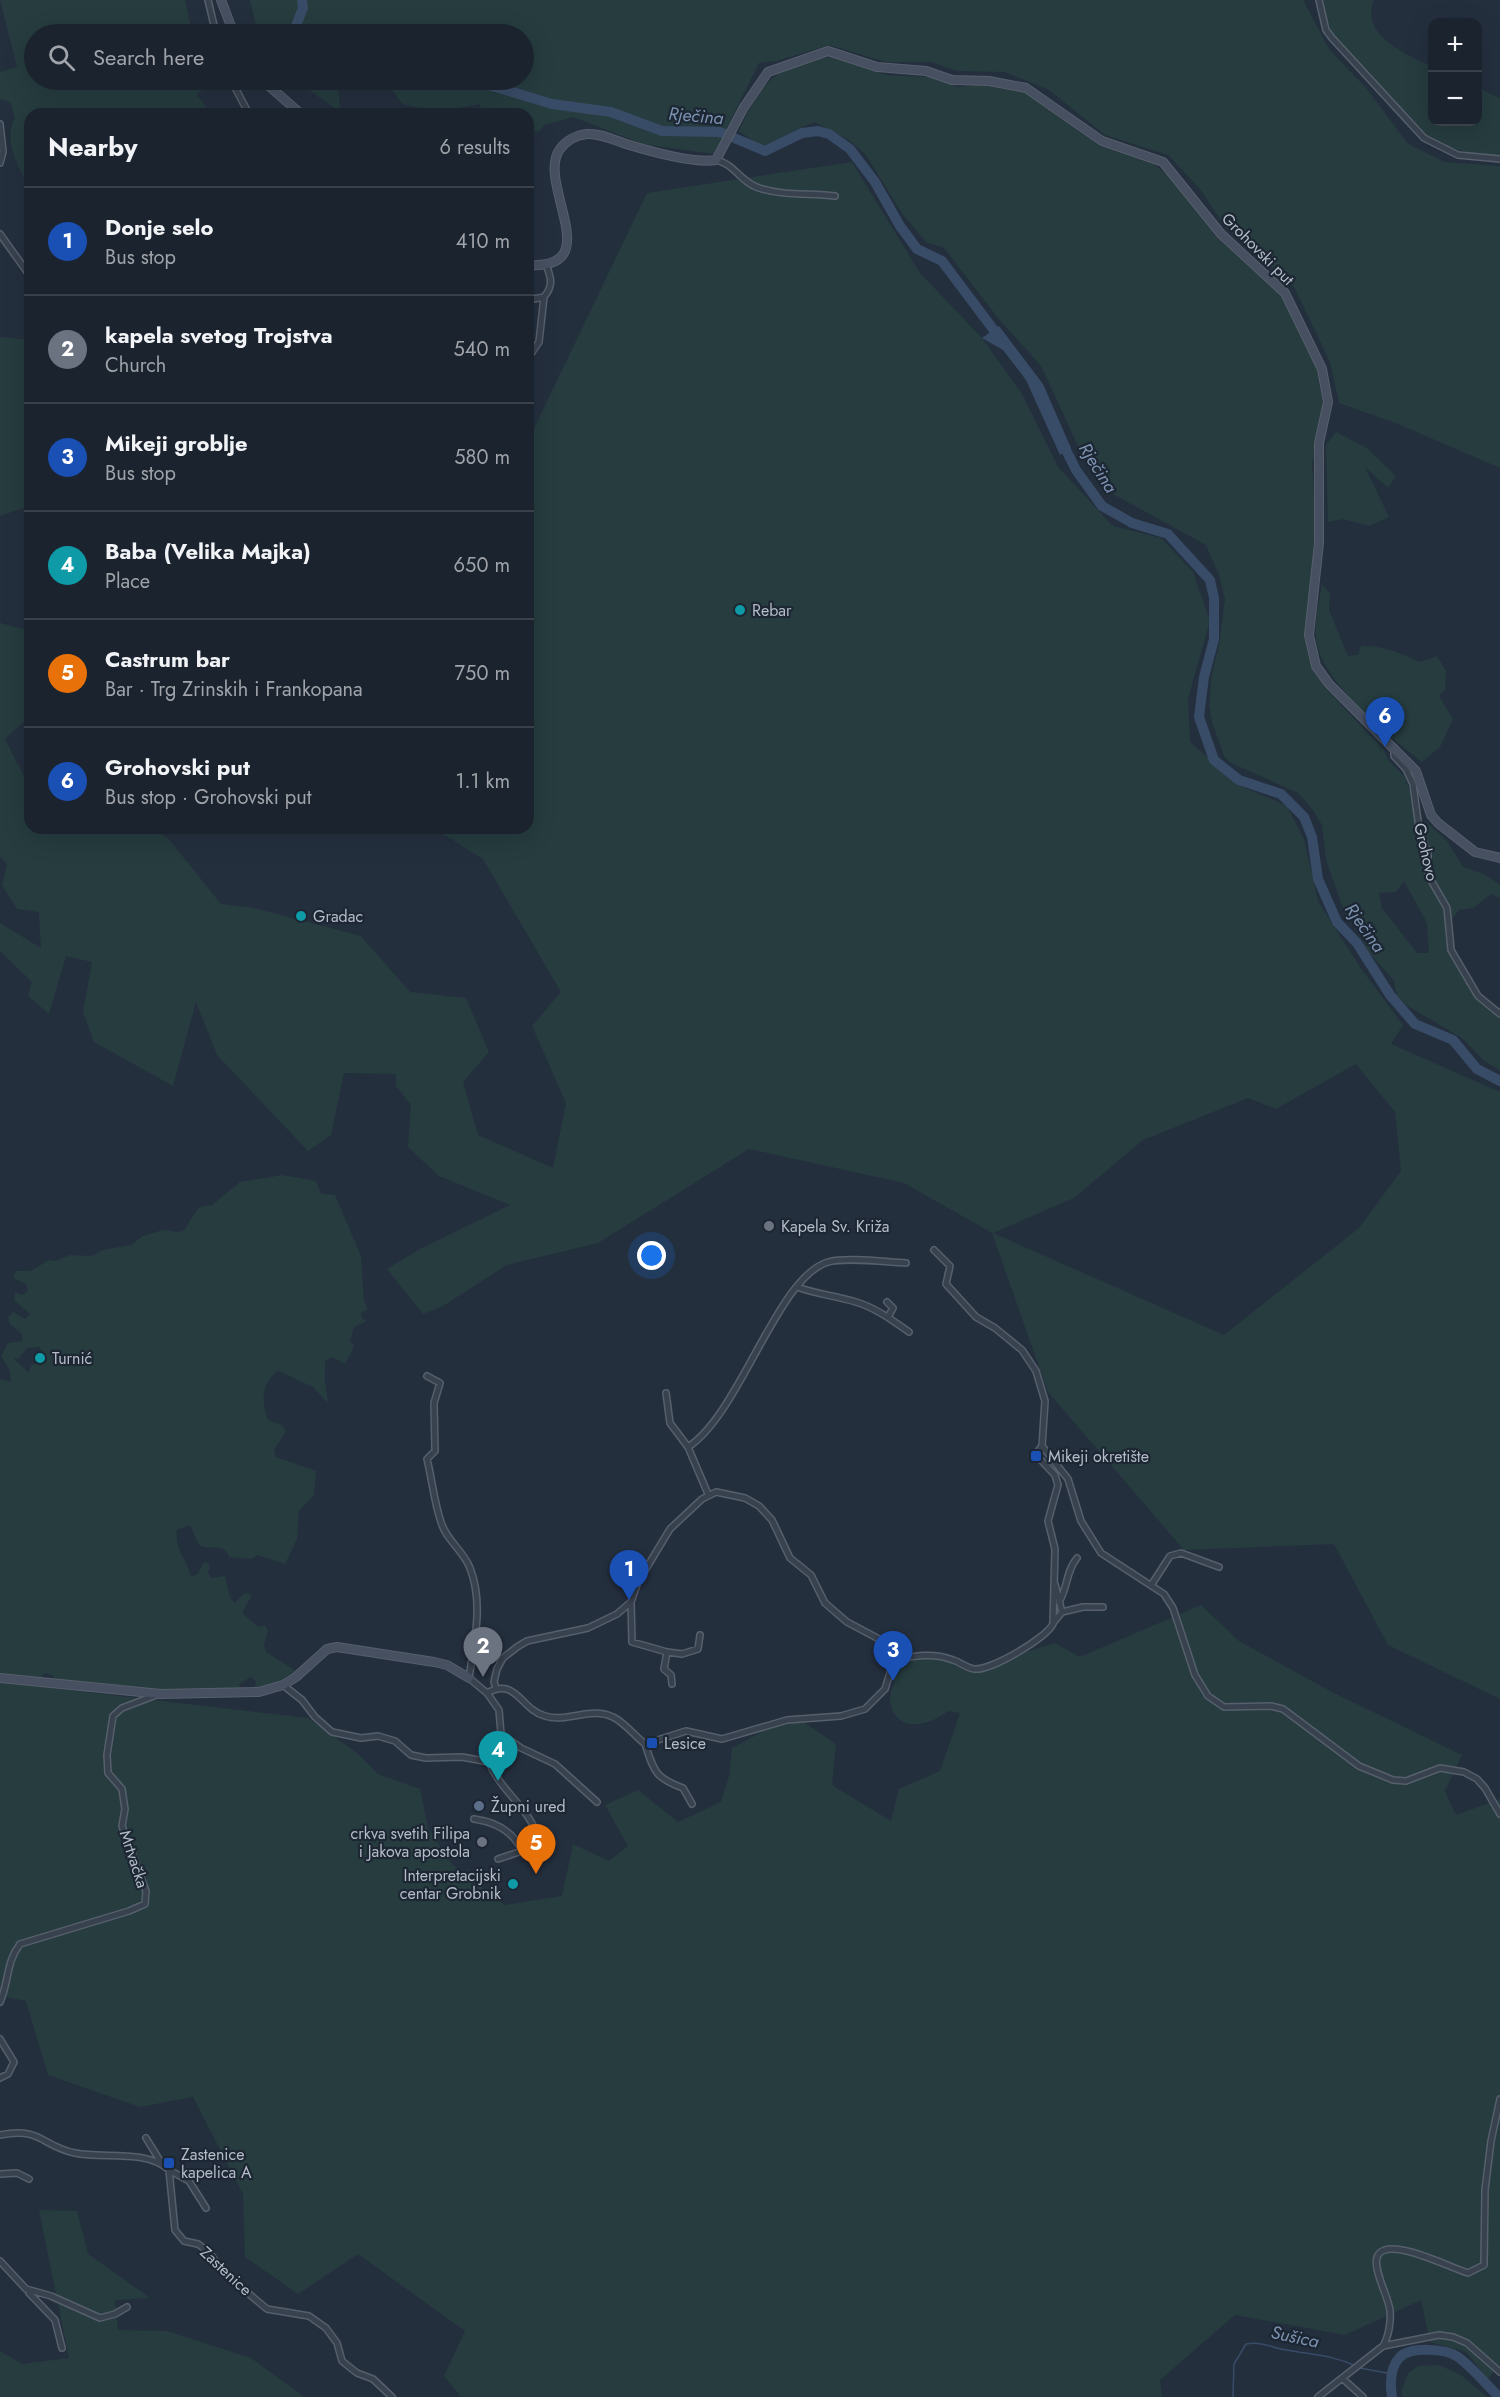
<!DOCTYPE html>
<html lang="en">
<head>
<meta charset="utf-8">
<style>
  body { margin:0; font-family:Jost,sans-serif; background:#242b36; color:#f1f3f6 }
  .controls { position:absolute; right:18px; top:18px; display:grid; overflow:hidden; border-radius:12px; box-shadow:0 6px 24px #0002 }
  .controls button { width:54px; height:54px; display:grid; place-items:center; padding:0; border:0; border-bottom:2px solid #39404a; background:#1b232e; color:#f1f3f6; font:30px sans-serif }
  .you { position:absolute; left:652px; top:1256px; width:21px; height:21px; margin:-15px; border:4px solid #fff; border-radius:50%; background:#1a73e8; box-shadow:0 0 0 9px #1a73e833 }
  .badge { display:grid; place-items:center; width:39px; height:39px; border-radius:50%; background:#8ab4f8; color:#fff; font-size:20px; font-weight:700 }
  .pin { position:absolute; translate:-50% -50px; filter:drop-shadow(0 2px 3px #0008) }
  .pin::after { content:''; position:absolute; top:32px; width:21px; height:18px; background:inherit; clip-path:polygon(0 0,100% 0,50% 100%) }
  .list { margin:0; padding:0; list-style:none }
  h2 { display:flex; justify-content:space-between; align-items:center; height:78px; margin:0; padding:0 24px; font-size:26px }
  h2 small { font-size:20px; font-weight:400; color:#a0a4aa }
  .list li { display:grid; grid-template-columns:39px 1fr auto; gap:18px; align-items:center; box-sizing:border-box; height:108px; padding:0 24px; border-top:2px solid #39404a }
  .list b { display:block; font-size:22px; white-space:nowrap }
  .list p { margin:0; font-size:20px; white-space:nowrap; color:#a0a4aa }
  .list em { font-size:20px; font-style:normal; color:#a0a4aa }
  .icon { flex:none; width:33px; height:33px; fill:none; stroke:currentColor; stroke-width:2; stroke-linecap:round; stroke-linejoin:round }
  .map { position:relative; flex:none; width:1500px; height:2397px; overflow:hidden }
  .search { position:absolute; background:#1b232e; box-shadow:0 6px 24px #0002; left:24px; top:24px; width:510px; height:66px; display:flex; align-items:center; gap:15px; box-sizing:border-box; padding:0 21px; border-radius:33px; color:#a0a4aa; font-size:22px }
  .panel { position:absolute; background:#1b232e; box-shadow:0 6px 24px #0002; left:24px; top:108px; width:510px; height:726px; border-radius:18px }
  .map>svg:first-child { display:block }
</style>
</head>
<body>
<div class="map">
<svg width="1500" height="2397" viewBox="0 0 1500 2397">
  <rect width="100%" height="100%" fill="#242f3e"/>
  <path fill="#263c3f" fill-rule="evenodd" d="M0 0H185L192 34H34V80H208L210 85 197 94 211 114H30L28 185C17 164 3 140 15 118L11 103 0 99V72L17 67Z
    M250 0H1303L1329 49 1366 88 1408 144 1445 162 1500 166V468L1398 424 1339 403 1330 362 1294 287 1226 228 1200 189 1168 155 1105 135 1049 90 1005 72 957 71 932 62H886L829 45 777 61 759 63 714 154 643 144 573 117 544 125 539 132 528 129V114H477L483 111 479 104 439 112 402 104 386 80H524V34H258Z
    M1323 0H1374C1359 36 1407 54 1432 67V122H1478V88L1500 98V157C1472 154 1448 150 1424 135L1331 32Z
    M831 57 886 75 929 77 958 87 981 85 1024 92 1100 146 1155 165 1169 176 1217 238 1282 296 1318 371 1323 407 1312 465 1316 519 1307 617V649L1312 668 1324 687 1384 750 1389 761 1404 776 1411 793 1416 829 1425 853V876L1444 910 1446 943 1449 954 1476 998 1500 1018V1070L1484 1061 1462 1038 1406 1005 1397 996 1394 981 1367 950 1358 927 1345 914 1326 860 1322 825 1313 810 1298 793 1229 762 1224 756 1212 722 1209 706 1212 673 1219 645 1225 599 1219 575 1206 545 1113 494 1095 475 1078 446 1041 366 998 318 944 248 926 242 903 215 866 155 849 140 815 122C796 128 780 142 760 146L739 131C761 82 776 64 831 57ZM1404 881 1427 923 1429 953H1417L1382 908 1379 893 1396 892Z
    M295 80H338L340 112Z
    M852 162 920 273 982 338 1022 394 1058 467 1113 526 1161 538 1193 572 1210 621 1188 699 1190 742 1241 786 1287 806 1304 839 1318 901 1360 967 1403 1025 1391 1044 1500 1092V1699L1388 1645 1334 1544 1184 1550 1048 1392 992 1233 904 1183 749 1149 598 1243 507 1265 443 1306 423 1314 387 1269 420 1249 510 1205 439 1176 408 1147 411 1105 396 1086V1074L344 1073 331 1135 308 1151 217 1055 196 1002 173 1086 94 1042 83 1012 92 962 66 956 49 1014 28 996 32 982 0 951V923L41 948 39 912 17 909 2 885 7 864 0 857V623L23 629 30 638V716L5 739 30 788V828H150L168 838 221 904 254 908 361 936 410 992 466 998 489 1052 463 1082 478 1135 553 1168 566 1103 532 1026 561 992 483 859 433 828H528V441L647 193ZM1356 1064 1395 1112 1401 1171 1359 1228 1224 1335 993 1233 1074 1198 1143 1140 1248 1098 1276 1109Z
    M0 337 30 340V509L26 507 0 516Z
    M1336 432 1367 448 1396 476 1388 488 1365 467 1389 517 1369 526 1343 519 1328 522 1326 445Z
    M1322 584 1330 594 1329 610 1348 656 1358 655 1361 646C1382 645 1400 653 1420 662L1437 656 1446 671 1445 690 1439 696 1453 719 1440 747 1422 762C1391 738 1328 686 1318 648 1312 627 1319 604 1322 584Z
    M1425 821 1447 841 1463 867 1484 874 1500 885V898L1491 894 1473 908 1459 910 1452 919 1451 906 1434 882 1432 852 1422 827Z
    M282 1175 316 1181 321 1194 335 1195 361 1256 364 1301 368 1309 361 1313 362 1318 367 1321 354 1327 350 1341 354 1346 345 1364 332 1357 325 1361V1382L328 1403 313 1387 278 1371C261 1382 261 1403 268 1420L282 1425 286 1431 274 1450 276 1457 316 1471 314 1495 299 1511 297 1539 285 1564 257 1555 251 1559 229 1557C223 1541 211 1552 199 1545L190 1525 177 1530C174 1548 187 1560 191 1576L197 1575 204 1562 210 1565 208 1572 211 1578 225 1576 230 1597 234 1603 245 1593 252 1595 242 1613 258 1627 265 1625 268 1631 264 1645 266 1652 296 1671 265 1689H254L256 1682 251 1677 239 1684 242 1691H169L56 1681 52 1675 45 1673 40 1679 0 1675V1379L11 1382 9 1369 1 1356 8 1343 22 1341V1334L10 1324 8 1317 13 1312 25 1319 30 1314 14 1300 15 1292 22 1295 28 1291 26 1284 13 1278 16 1271H30L49 1260 56 1261 70 1255 91 1256 103 1250 131 1245 143 1236 163 1230 178 1232 184 1230 199 1207 212 1205 240 1182ZM40 1347 45 1361 31 1365 29 1373 13 1358 18 1359 27 1348Z
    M1201 1605 1239 1641 1332 1692 1462 1755 1445 1791 1456 1815 1500 1799V2364L1488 2379 1466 2352 1430 2342 1421 2300 1345 2335 1235 2315 1160 2380 1162 2397H461L444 2376 465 2331 358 2254 298 2294 245 2257 243 2194 193 2097 140 2107 48 2075 26 2001 0 1996V1682L308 1718 357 1753 378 1774 420 1789 428 1828 452 1864 505 1905 562 1896 573 1844 609 1861 628 1846 605 1805 638 1790 678 1822 721 1802 729 1776 732 1748 793 1715 836 1744 832 1785 891 1821 899 1789 940 1771 960 1713 948 1711C929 1727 893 1734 890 1699 890 1690 896 1684 894 1676L902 1662 924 1657 948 1659 965 1671 978 1673 1023 1653 1055 1643 1080 1657Z
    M39 2210 77 2211 88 2254 150 2298 115 2300 118 2330 167 2331 251 2358 305 2397H0V2351L22 2364 69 2358Z
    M1439 2365 1461 2375 1487 2397H1403L1401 2392 1408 2373 1418 2366Z"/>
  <path fill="#394c67" d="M999 326 1043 384 1071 448 1060 455 1026 380 1003 350 982 338Z"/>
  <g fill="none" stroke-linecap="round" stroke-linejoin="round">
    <path stroke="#394c67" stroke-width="1.5" d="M1360 2368 1392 2374
      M1233 2397 1234 2364 1246 2344C1262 2341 1272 2348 1287 2350 1313 2355 1332 2355 1356 2366"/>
    <path stroke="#394c67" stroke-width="10" d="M296 34 294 31 303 8 302 0
      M367 34H373
      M472 80 552 104 611 112 662 131 720 132 765 151 802 133 818 131 829 134 850 149 875 182 900 226 917 249 942 261 1002 341
      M1060 438 1076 470 1102 506 1132 523 1168 534 1210 580 1214 598V639L1204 677 1199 717 1214 760 1239 780 1281 794 1304 817 1312 837 1318 879 1337 922 1357 943 1390 995 1415 1024 1453 1040 1477 1069 1500 1081
      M1392 2397C1390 2384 1390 2367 1400 2357 1411 2346 1447 2349 1458 2357 1473 2368 1486 2384 1499 2397"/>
    <g stroke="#565f6c" stroke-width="8">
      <path id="minor" d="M208 0 216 34
        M1319 0 1326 30 1332 38 1424 138 1458 155 1500 159
        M231 80 249 114
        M0 124 3 152 0 163
        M716 160C735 164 740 182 759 188 783 196 811 193 835 196
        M0 234 30 276
        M528 300 544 297C554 285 551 278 546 264
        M528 358 539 342 544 297
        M1394 748V756L1406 769 1413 784 1419 828 1428 853V875L1447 908 1451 950 1478 996 1500 1014
        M934 1250 950 1266 946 1284 976 1317 995 1328 1022 1350 1036 1371 1045 1401 1042 1446 1068 1479 1081 1521 1101 1553 1164 1594 1173 1608 1195 1675 1208 1696 1224 1707 1271 1706 1283 1709 1359 1766 1393 1780 1406 1781 1440 1768 1464 1772 1477 1779 1485 1788 1500 1814
        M797 1287C816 1294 836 1296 856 1302 876 1308 892 1320 909 1332
        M887 1302 893 1308 888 1317
        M427 1376 440 1383 434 1403 435 1451 427 1459C432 1479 434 1502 441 1522 446 1540 463 1550 470 1568 484 1604 474 1642 469 1678L487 1693C517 1677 520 1709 545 1716 568 1723 591 1706 613 1717 624 1722 635 1736 645 1744L686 1731 722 1739 787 1720 841 1716 865 1709 885 1689 894 1660 879 1639 847 1622 825 1603 811 1575 790 1558 772 1520 759 1506 745 1498 716 1492 702 1499 670 1529 638 1582 631 1602 617 1614 588 1628 527 1641 517 1647 503 1658 497 1669 494 1682 496 1688
        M666 1393 670 1423 688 1447
        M708 1494 688 1447C740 1414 777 1277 828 1262 847 1257 885 1262 906 1263
        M1152 1584 1170 1556 1181 1553 1219 1567
        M631 1602 632 1642 667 1652 664 1669 671 1675 672 1684
        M1059 1602C1068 1587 1066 1571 1077 1558
        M1062 1612 1083 1607H1103
        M1054 1622 1062 1612 1055 1584
        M667 1652 682 1654 698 1649 700 1635
        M894 1660C913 1656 934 1652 953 1660 960 1662 966 1668 974 1669 991 1671 1046 1638 1053 1624L1055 1549 1048 1521 1058 1485 1055 1475 1039 1458V1450L1042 1446
        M283 1685 302 1700 315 1717 332 1732 361 1738 378 1736 395 1741 411 1755 426 1758 462 1757 489 1762
        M487 1693 499 1710 501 1734 521 1748 555 1764 597 1802
        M645 1744C654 1771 655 1778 683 1788L692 1804
        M474 1819C496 1822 513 1831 522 1851L528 1849 538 1838C530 1808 500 1791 489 1762L501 1734
        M498 1859 522 1851
        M0 2002C9 1982 6 1962 20 1944L129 1911 145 1904 146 1891 122 1826 125 1809 122 1789 108 1773 107 1755 113 1716 122 1708 159 1694
        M0 2039 14 2062 8 2074 0 2078
        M0 2135C42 2127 41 2146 75 2153 104 2159 146 2149 169 2170L175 2230 184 2241 198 2244 209 2252 224 2273 267 2309 309 2316 326 2328 337 2343 342 2361 357 2373 373 2379 392 2397
        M146 2138 162 2164
        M169 2170 189 2181 206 2208
        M0 2174 17 2173 29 2179
        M0 2261 26 2289 51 2296 100 2318 115 2314 127 2307
        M29 2293 55 2320 62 2348
        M1383 2346C1389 2336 1391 2321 1390 2310 1386 2286 1353 2239 1407 2251 1428 2256 1448 2266 1468 2273L1484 2265 1485 2190 1491 2141 1500 2099
        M1342 2378 1363 2397
        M1318 2397 1383 2346 1439 2335 1453 2337 1467 2343 1500 2372"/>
    </g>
    <g stroke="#565f6c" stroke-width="10">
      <path id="secondary" d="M221 0 234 34
        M262 80 301 114
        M528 265C609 270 535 182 560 149 566 141 576 135 587 134 600 133 614 140 626 144 649 151 693 164 716 160L744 107 768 72 828 51 877 67 926 71 952 80 989 81 1026 88 1102 141 1163 162 1221 234 1285 293 1322 369 1328 402 1319 443V543L1309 635 1316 666 1329 684 1416 771 1431 815 1438 823 1475 852 1500 858
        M0 1678 161 1694 259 1692 283 1685 296 1677 327 1649 337 1647 434 1662 447 1665 469 1678"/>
    </g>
    <use href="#minor" stroke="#38414e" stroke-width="5"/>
    <use href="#secondary" stroke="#465061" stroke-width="8"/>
  </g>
  <g fill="#0f9aa8" stroke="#1d2633" stroke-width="2">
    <circle cx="740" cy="610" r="6"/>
    <circle cx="301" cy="916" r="6"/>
    <circle cx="40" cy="1358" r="6"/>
    <circle cx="513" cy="1884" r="6"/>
  </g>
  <g fill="#6b7280" stroke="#1d2633" stroke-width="2">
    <circle cx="769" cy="1226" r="6"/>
    <circle cx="482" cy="1842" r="6"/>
  </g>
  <g fill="#1a4fb4" stroke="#1d2633" stroke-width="2">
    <rect x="1030" y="1450" width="12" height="12" rx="3"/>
    <rect x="646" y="1737" width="12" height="12" rx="3"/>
    <rect x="163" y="2157" width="12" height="12" rx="3"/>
  </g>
  <circle fill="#5c6f8a" stroke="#1d2633" stroke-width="2" cx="479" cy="1806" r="6"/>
  <g text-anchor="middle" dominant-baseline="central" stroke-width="4.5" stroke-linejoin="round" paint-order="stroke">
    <g font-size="16" fill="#b4bcc9" stroke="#1d2633">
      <text transform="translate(1258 249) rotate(45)">Grohovski put</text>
      <text transform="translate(1426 852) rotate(77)">Grohovo</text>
      <text transform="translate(134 1859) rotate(72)">Mrtvačka</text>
      <text transform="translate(226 2271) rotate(43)">Zastenice</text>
    </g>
    <g font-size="16" fill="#b4bcc9" stroke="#1d2633" text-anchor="start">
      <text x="752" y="610">Rebar</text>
      <text x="313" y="916">Gradac</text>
      <text x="781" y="1226">Kapela Sv. Križa</text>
      <text x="52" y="1358">Turnić</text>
      <text x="1048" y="1456">Mikeji okretište</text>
      <text x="664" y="1743">Lesice</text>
      <text x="491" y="1806">Župni ured</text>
      <text x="470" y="1833" text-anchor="end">crkva svetih Filipa<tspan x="470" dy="18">i Jakova apostola</tspan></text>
      <text x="501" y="1875" text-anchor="end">Interpretacijski<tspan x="501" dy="18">centar Grobnik</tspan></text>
      <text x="181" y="2154">Zastenice<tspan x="181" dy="18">kapelica A</tspan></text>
    </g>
    <g font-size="18" font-style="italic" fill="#7c92b1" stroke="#1d2633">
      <text transform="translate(696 116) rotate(5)">Rječina</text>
      <text transform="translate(1098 468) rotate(58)">Rječina</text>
      <text transform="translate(1365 928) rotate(55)">Rječina</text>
      <text transform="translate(1295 2337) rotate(12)">Sušica</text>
    </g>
  </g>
</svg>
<div class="controls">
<button>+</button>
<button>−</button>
</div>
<div class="you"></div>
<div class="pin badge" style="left:629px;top:1600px;background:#1a4fb4">1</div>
<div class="pin badge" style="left:483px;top:1677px;background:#6b7280">2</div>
<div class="pin badge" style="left:893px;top:1681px;background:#1a4fb4">3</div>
<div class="pin badge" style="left:498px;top:1781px;background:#0f9aa8">4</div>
<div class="pin badge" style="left:536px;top:1874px;background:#e8710a">5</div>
<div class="pin badge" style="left:1385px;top:747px;background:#1a4fb4">6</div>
<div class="search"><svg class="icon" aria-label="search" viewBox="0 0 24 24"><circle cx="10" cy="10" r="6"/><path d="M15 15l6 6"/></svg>Search here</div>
<section class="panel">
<h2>Nearby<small>6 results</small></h2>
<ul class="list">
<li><span class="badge" style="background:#1a4fb4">1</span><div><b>Donje selo</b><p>Bus stop</p></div><em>410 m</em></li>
<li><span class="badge" style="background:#6b7280">2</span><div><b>kapela svetog Trojstva</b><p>Church</p></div><em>540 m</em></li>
<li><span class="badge" style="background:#1a4fb4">3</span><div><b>Mikeji groblje</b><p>Bus stop</p></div><em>580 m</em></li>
<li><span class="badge" style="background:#0f9aa8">4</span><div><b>Baba (Velika Majka)</b><p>Place</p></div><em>650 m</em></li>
<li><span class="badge" style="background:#e8710a">5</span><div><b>Castrum bar</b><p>Bar · Trg Zrinskih i Frankopana</p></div><em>750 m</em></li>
<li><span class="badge" style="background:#1a4fb4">6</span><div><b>Grohovski put</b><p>Bus stop · Grohovski put</p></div><em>1.1 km</em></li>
</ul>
</section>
</div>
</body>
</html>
